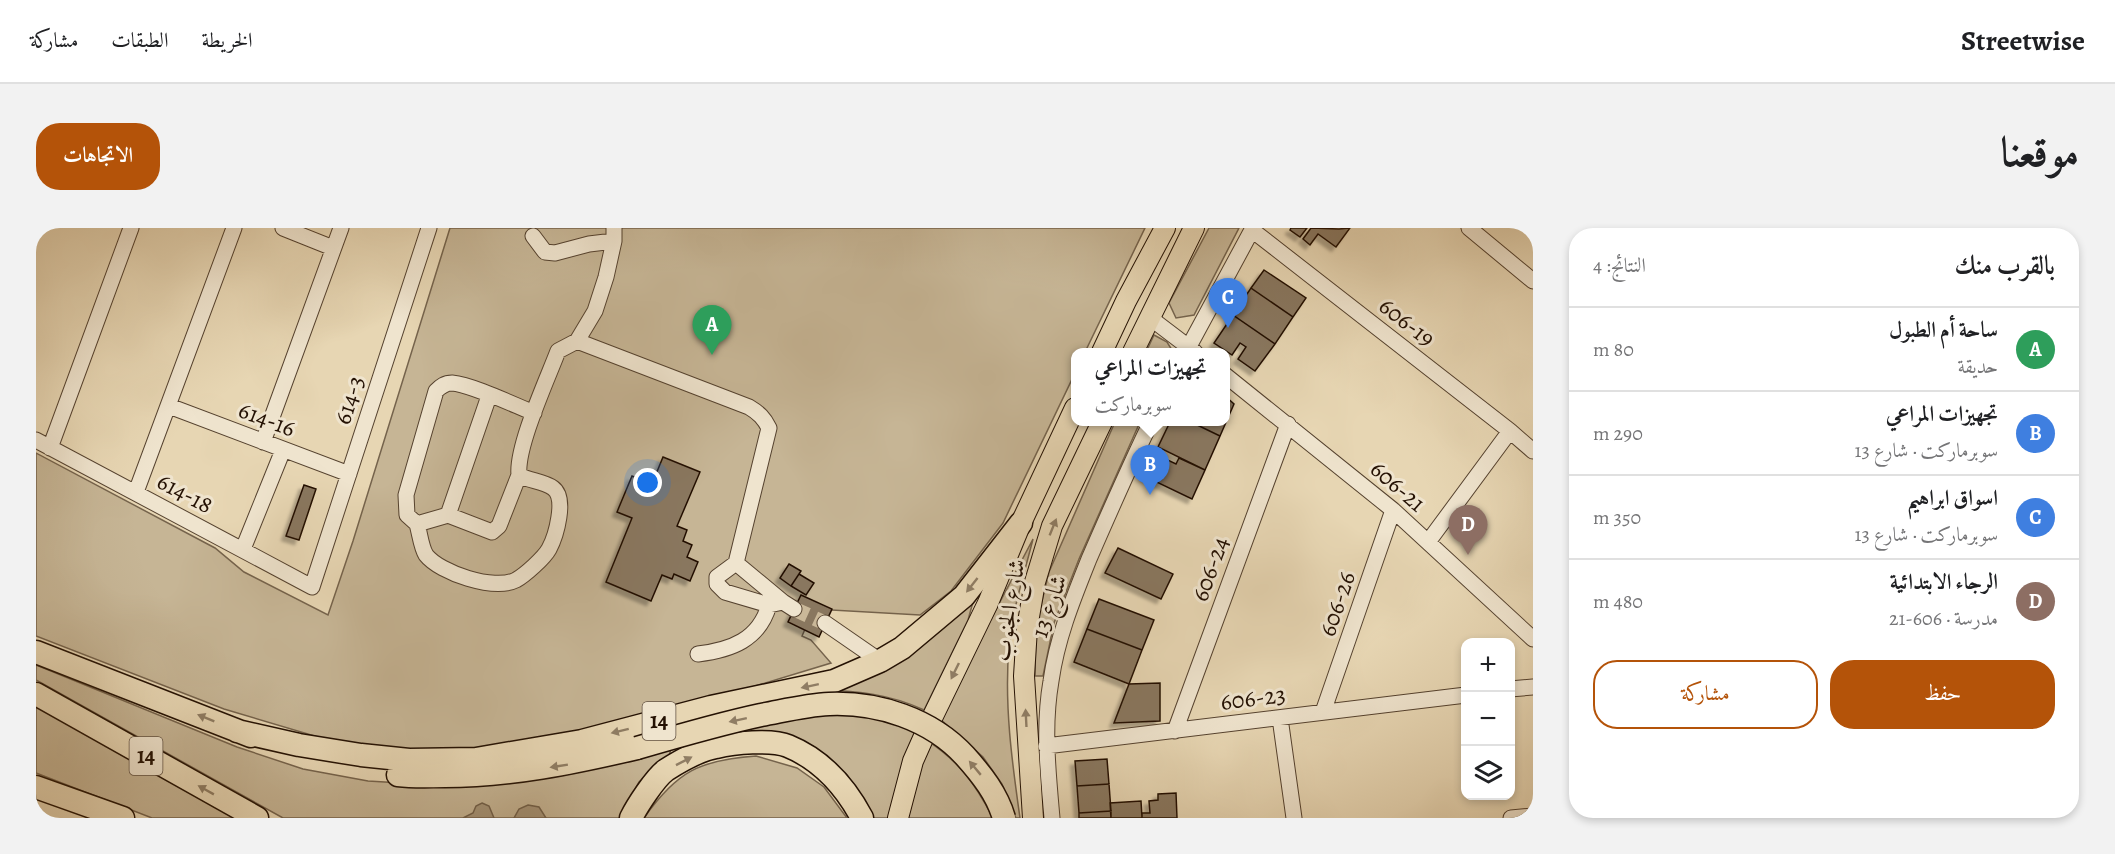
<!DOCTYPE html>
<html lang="ar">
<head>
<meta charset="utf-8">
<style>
  body { margin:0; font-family:Alegreya,Amiri,serif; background:#f2f2f2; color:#202124; direction:rtl }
  .controls { position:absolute; right:18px; bottom:18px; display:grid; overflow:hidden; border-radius:12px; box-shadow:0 3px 9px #0003 }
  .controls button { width:54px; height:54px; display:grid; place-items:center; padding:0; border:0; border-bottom:2px solid #e0e0e0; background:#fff; color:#202124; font:30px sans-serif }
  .you { position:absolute; left:612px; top:255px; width:21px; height:21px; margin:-15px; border:4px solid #fff; border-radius:50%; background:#1a73e8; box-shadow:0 0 0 9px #1a73e833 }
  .badge { display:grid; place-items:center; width:39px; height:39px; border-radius:50%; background:#b45309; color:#fff; font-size:20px; font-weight:700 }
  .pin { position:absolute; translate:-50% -50px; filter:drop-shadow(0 2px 3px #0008) }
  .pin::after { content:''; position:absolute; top:32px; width:21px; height:18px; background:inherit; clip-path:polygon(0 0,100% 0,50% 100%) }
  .popup { position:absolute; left:1035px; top:120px; width:159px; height:78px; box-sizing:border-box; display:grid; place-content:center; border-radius:12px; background:#fff; filter:drop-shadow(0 2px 4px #0005); font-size:20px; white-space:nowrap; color:#757577 }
  .popup b { font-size:22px; color:#202124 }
  .popup::after { content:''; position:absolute; left:50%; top:100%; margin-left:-12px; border:12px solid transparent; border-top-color:#fff }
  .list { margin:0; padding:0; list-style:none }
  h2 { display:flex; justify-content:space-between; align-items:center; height:78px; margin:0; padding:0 24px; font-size:26px }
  h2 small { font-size:20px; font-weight:400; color:#757577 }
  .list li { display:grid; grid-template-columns:39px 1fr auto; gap:18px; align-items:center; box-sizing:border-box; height:84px; padding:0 24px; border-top:2px solid #e0e0e0 }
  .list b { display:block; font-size:22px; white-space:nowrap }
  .list p { margin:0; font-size:20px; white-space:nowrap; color:#757577 }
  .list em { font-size:20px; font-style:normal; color:#757577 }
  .actions { display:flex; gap:12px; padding:18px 24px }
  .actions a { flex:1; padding:14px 0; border:2px solid #b45309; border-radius:24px; text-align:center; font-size:21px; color:#b45309 }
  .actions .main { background:#b45309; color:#fff }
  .icon { flex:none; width:33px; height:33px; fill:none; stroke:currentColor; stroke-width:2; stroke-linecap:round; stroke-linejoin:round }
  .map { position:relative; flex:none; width:1497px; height:590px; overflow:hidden; direction:ltr; border-radius:24px }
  header { display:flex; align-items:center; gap:36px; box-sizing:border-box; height:84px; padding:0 30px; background:#fff; border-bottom:2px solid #e0e0e0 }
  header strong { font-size:28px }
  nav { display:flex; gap:33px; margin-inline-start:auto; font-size:21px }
  .intro { display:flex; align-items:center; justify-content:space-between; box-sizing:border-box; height:144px; padding:0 36px }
  h1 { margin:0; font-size:42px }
  .button { padding:15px 27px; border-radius:24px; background:#b45309; color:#fff; font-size:21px; font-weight:700 }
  main { display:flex; gap:36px; padding:0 36px }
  aside { flex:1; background:#fff; border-radius:24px; box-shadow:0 3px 9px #0003 }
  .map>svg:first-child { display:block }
</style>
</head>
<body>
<header>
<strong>Streetwise</strong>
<nav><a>الخريطة</a><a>الطبقات</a><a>مشاركة</a></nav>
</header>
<div class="intro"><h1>موقعنا</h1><a class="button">الاتجاهات</a></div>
<main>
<aside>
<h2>بالقرب منك<small>النتائج: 4</small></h2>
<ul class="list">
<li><span class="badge" style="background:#2e9e5b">A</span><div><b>ساحة أم الطبول</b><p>حديقة</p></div><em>80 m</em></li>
<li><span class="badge" style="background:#3f7fe0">B</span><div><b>تجهيزات المراعي</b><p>سوبرماركت · شارع 13</p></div><em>290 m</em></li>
<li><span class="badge" style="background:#3f7fe0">C</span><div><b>اسواق ابراهيم</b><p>سوبرماركت · شارع 13</p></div><em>350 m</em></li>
<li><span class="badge" style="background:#8d6e63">D</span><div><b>الرجاء الابتدائية</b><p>مدرسة · 606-21</p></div><em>480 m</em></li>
</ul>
<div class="actions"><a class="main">حفظ</a><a>مشاركة</a></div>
</aside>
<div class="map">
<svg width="1497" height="590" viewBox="0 0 1497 590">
  <defs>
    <filter id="shadow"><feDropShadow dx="-4.5" dy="4.5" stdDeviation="1.5" flood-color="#0004"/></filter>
  </defs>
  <rect width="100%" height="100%" fill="#e7d6b3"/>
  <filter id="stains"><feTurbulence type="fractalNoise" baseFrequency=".00333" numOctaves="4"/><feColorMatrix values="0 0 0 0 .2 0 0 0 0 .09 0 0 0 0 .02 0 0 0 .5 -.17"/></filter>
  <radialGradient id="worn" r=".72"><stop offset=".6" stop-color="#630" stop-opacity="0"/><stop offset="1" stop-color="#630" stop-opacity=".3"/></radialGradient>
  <path fill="#c6b595" stroke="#75634c" stroke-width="1.5" d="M414 0H1109L1049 124H1039V145L967 295 915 363 884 387 778 381 766 408 775 412 795 435 706 462 537 505 462 519 402 524 347 520 292 512 188 481 0 408V225L179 320 208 344 292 387 317 313Z
    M1173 0H1203L1158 87 1140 90 1133 75Z
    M1118 107 1131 114 1136 122 1135 124H1110Z
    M1079 194H1104L1043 331 1018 395 1007 448H999L1000 398 1013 344Z
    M997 311C988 347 976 383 973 419 968 476 976 534 984 590H980L966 556 947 529 903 490Z
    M937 374 932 392 888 482C854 466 822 463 785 462L879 421 904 403Z
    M0 437 201 519 267 541 332 553 399 557 636 519 633 527 603 554 584 590H247L0 452Z
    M0 477 202 590H116L0 545Z
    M759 486 842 488 881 505 856 590H836L830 575 811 547 780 523 683 509Z
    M892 513C924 534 939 556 957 590H872Z
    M720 528 761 540 788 559 811 590H608C641 543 664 532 720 528Z"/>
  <path fill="#a59377" stroke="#715f49" stroke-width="1.5" d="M446 575 453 578 458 590H427L437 585 440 578Z
    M492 577 503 579 510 590H478L483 581Z"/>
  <path fill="#89775f" stroke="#241103" stroke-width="1.5" filter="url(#shadow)" d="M1255 0H1271L1264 9 1254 2Z
    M1275 0 1303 1 1314 0 1300 19 1282 6 1274 17 1267 11Z
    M1228 42 1270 70 1257 89 1215 60Z
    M1215 60 1257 89 1239 116 1197 87Z
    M1197 87 1239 116 1219 143 1202 131 1210 119 1204 115 1196 127 1178 115Z
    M1189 168 1198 176 1184 208 1155 194H1189Z
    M1134 194H1155L1184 208 1169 242 1122 219Z
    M1119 226 1140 236 1143 230 1169 242 1156 271 1108 248Z
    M627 229 664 244 641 298 651 302 647 313 656 317 651 329 662 334 654 353 638 346 636 351 626 347 615 373 570 354 596 290 581 284 596 248 616 256Z
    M268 257 280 261 263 312 250 308Z
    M1082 320 1137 346 1125 371 1069 345Z
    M753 336 765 343 755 358 744 350Z
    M763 346 778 355 770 367 755 358Z
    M765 367 796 381 783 409 752 394Z
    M1063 371 1118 392 1106 422 1051 401Z
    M1051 401 1106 422 1093 456 1038 434Z
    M1124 455V493L1078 495 1093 456Z
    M1071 531 1073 556 1041 558 1039 533Z
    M1073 556 1075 583 1043 585 1041 558Z
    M1140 565 1141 590H1106V585H1114L1113 573 1122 572V566Z
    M1105 573 1106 590H1075L1074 575Z
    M1075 583V590H1043V585Z"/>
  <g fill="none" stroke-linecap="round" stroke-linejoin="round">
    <path stroke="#cab899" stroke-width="15" stroke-dasharray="15 8" stroke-linecap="butt" d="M758 381 789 395"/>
    <g stroke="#55422f" stroke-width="17">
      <path id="minor" d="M247 0 297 20
        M1433 0 1497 53
        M1216 2 1474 203 1497 223
        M497 8 509 24 519 25 553 16 578 13V0
        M1113 89 1159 124
        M541 113 713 179C723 185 728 190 733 200L700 335 747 374 758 381
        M1150 124 1217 0
        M1189 147 1357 282 1497 411
        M133 178 313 246
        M0 212 276 359 393 0
        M227 214 305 0
        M14 220 95 0
        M483 247 463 298 456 304 412 287 381 296 371 287 370 267 400 163C405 158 409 155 416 155 437 157 478 177 498 185
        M100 264 198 0
        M412 287 453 168
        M381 296C384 306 385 319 390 327 404 345 458 363 480 352 489 347 508 330 513 321 520 308 531 270 517 260 507 253 493 253 483 247 480 219 511 152 522 123L541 113 559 83 570 49 578 13
        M1392 314 1474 203
        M207 321 247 222
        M700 335 681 349V356L689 364 733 377 747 374
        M789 395 844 433
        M662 426C695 422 723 412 733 377
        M1474 461 1497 459
        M1287 484 1357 282
        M1244 490 1258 590
        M1139 503 1252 196
        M1010 518 1430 467
        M1016 590C1012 544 1007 499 1015 453 1021 410 1037 371 1053 331 1073 285 1093 239 1115 194
        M1475 590 1497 588"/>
    </g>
    <g stroke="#241103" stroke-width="22">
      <path id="major" d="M1066 124 1090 73 1129 0
        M1097 124 1158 0
        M896 490 952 375 985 295 1039 180
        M862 590 877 533 889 506
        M997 590 988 448 991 400 999 354 1016 298 1066 194"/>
    </g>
    <g stroke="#241103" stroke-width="25">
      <path id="highway" d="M0 424 215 508
        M0 466 221 590
        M201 503 263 517 325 527 373 532 440 531 546 513 675 479 798 453 844 433 866 420 928 368 985 295
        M362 547C378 549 393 548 409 548 474 548 537 535 601 520
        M0 559 87 590
        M595 590C601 578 619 550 630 542 644 533 663 522 680 519 697 515 736 511 752 518 786 532 809 558 826 590"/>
    </g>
    <use href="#minor" stroke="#efe4ce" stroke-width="15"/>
    <use href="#major" stroke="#e7d6b3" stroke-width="20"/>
    <use href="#highway" stroke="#e7d6b3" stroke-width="22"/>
    <g stroke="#241103" stroke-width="6">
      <path id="rail" d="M1494 0 1497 3"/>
    </g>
    <use href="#rail" stroke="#efe4ce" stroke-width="4" stroke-dasharray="11" stroke-linecap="butt"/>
    <g stroke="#241103" stroke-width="25" stroke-linecap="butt">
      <path id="highway-bridge" d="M601 520C642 508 683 496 725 487 747 483 770 477 793 476 842 474 895 491 929 528 946 547 961 566 968 590"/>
    </g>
    <use href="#highway-bridge" stroke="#e7d6b3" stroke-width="22"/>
  </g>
  <defs><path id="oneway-solid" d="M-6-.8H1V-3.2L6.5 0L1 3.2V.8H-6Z" transform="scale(1.5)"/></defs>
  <g fill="#8f7d64">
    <use href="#oneway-solid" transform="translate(1017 299) rotate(-68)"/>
    <use href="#oneway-solid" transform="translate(936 357) rotate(128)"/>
    <use href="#oneway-solid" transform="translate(919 443) rotate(116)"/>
    <use href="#oneway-solid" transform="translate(774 458) rotate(168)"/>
    <use href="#oneway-solid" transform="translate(170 490) rotate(-158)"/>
    <use href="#oneway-solid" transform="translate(990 490) rotate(-93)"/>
    <use href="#oneway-solid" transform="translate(702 492) rotate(168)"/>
    <use href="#oneway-solid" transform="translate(584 503) rotate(166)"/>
    <use href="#oneway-solid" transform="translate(648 533) rotate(-27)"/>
    <use href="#oneway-solid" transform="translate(523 538) rotate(171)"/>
    <use href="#oneway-solid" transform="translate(939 540) rotate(-130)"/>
    <use href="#oneway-solid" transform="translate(170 562) rotate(-151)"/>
  </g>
  <g text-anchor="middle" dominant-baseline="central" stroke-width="6" stroke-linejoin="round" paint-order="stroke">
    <g fill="#efe4ce" stroke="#615040" stroke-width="1.5">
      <rect x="606.5" y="474" width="33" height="38" rx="4.5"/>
      <rect x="93.5" y="509" width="33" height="38" rx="4.5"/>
    </g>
    <g font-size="22" font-weight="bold" fill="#241103">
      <text x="623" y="493">14</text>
      <text x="110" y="528">14</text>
    </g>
    <g font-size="24" fill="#241103" stroke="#efe4ce">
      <text transform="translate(1371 94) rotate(38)">606-19</text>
      <text transform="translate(313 172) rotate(-72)">614-3</text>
      <text transform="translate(231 191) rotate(21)">614-16</text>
      <text transform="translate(1362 258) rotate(41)">606-21</text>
      <text transform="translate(149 265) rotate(28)">614-18</text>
      <text transform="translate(1174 341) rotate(-70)">606-24</text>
      <text transform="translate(1301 376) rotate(-71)">606-26</text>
      <text transform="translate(1013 378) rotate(-71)">شارع 13</text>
      <text transform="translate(973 382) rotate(-81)">شارع الجنوب</text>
      <text transform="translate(1217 470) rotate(-7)">606-23</text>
    </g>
  </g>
  <rect width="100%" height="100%" filter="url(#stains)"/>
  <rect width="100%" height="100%" fill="url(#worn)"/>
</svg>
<div class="controls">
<button>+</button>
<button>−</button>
<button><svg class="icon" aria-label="layers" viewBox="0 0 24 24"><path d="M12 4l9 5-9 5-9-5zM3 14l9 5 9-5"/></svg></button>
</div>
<div class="you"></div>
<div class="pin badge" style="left:676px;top:127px;background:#2e9e5b">A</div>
<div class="pin badge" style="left:1114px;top:267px;background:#3f7fe0">B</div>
<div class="popup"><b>تجهيزات المراعي</b>سوبرماركت</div>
<div class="pin badge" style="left:1192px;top:100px;background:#3f7fe0">C</div>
<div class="pin badge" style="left:1432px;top:327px;background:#8d6e63">D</div>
</div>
</main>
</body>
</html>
